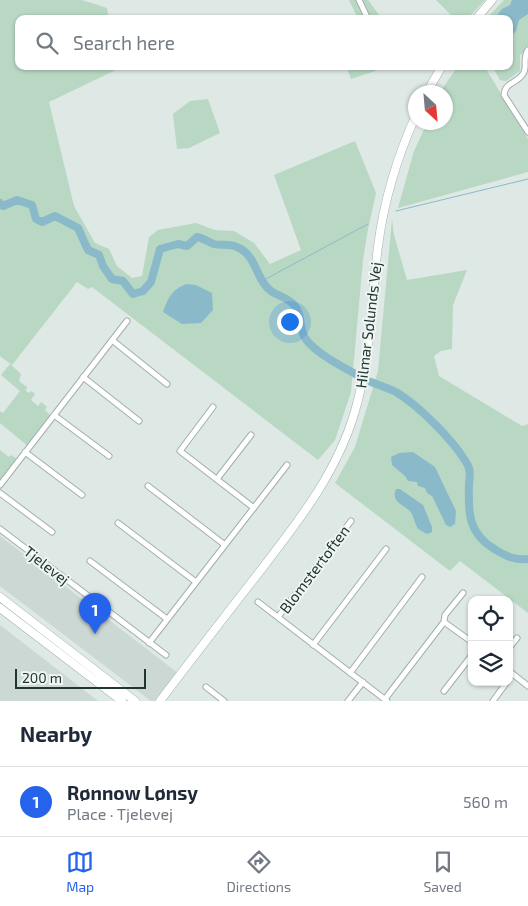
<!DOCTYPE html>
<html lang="en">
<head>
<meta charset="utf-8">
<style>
  body { margin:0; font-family:"Exo 2",sans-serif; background:#f6f6f7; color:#1f2937 }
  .controls { position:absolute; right:15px; bottom:15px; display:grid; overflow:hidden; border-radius:10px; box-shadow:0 1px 4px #0004 }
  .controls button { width:45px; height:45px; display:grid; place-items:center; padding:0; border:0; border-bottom:1px solid #e0e1e3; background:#fff; color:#1f2937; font:25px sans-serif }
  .compass { position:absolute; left:408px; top:85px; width:45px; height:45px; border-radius:50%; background:#fff; box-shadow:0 1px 4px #0004; rotate:154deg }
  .scale { position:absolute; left:15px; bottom:12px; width:131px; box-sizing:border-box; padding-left:5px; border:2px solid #213632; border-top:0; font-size:14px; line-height:18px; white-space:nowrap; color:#213632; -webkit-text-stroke:4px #eef5f2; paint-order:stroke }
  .you { position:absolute; left:289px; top:321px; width:18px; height:18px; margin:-12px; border:4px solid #fff; border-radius:50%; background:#1a73e8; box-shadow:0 0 0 8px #1a73e833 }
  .badge { display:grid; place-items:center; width:32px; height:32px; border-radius:50%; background:#2563eb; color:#fff; font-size:16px; font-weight:700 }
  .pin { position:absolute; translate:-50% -41px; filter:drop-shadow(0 1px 2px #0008) }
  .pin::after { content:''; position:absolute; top:26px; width:18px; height:15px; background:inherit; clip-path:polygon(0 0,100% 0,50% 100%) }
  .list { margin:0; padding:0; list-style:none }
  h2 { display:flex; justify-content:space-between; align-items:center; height:65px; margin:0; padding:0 20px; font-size:21px }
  h2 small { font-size:16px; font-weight:400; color:#747a83 }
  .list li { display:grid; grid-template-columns:32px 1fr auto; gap:15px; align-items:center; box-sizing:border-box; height:70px; padding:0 20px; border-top:1px solid #e0e1e3 }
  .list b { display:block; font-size:19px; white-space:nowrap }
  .list p { margin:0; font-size:16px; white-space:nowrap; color:#747a83 }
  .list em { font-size:16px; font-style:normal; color:#747a83 }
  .icon { flex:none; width:28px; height:28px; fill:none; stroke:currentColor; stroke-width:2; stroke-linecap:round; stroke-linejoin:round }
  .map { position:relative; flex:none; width:528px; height:701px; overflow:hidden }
  .search { position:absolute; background:#fff; box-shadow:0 1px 4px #0004; left:15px; right:15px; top:15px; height:55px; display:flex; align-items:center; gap:12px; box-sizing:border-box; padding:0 18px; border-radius:10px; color:#747a83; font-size:19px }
  .sheet { height:135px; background:#fff }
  nav { display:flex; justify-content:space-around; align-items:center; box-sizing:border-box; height:70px; border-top:1px solid #e0e1e3; background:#fff; font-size:14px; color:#747a83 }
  nav a { display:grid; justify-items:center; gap:2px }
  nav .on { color:#2563eb }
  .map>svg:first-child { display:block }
</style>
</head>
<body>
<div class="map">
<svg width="528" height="701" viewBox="0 0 528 701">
  <rect width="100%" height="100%" fill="#dee8e4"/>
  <path fill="#ccd8d3" d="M0 536 179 674 156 701H151L0 586Z
    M0 625 98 701H0Z"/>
  <path fill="#b8d8c3" d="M0 0H82L107 8 109 19H19V66H114L118 69 49 102 74 206 95 243 109 249 117 266 132 278 142 276 149 237 158 230 196 223 215 230 234 231 254 243 270 264 301 250 274 175 355 141 376 193 368 229 363 260 351 392 335 440 318 460 92 287 88 289 77 282 12 365 0 356Z
    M349 0H368L382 19H358Z
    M436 0H485L467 19H455Z
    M504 0H528V49L520 55V71L506 81 500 80 492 66H509V19H486Z
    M346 66H386L387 67 351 79Z
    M458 66H484L488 72 528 139V172L398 208 414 151 427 123 446 122V92H440Z
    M208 99 220 133 189 148 177 149 173 114 190 101Z
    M392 219 394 235 407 280 467 270 453 305 452 349 441 351 434 356 439 376 522 426 528 424V613L460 561 450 571 335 483 355 447 378 371Z
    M10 364 21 374 19 381 27 387 26 391 29 393 31 391 35 394 31 400 38 406 41 402 47 407 45 410 52 417 29 447 0 423V411L3 413 20 391 1 375Z
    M0 450 9 457 11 455 17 459 0 480Z"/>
  <path fill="#8abac9" d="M512 0H528V14L519 20 516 31 509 38V19H494L502 9 510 5Z
    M186 284 196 285 212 293 213 310 201 323 182 324 163 312C169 296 171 291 186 284Z
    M413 452 435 467 456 511 455 524 450 527 446 525 432 496 427 493 425 488 418 486 417 482 408 481 405 476 392 465 391 457 399 453Z
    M396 489H400L423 505 432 527V532L427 534 418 529C415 524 414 519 412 514 406 504 390 504 396 489Z"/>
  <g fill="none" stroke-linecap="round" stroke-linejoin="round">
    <path stroke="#8abac9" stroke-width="1" d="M396 211 528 179
      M262 281 368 224"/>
    <path stroke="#8abac9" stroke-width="8" d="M0 203 3 206 17 200 32 205 36 219 42 222 55 216 78 228 88 250 99 255 103 266 112 279 123 281 133 294 143 291 151 282 160 249 178 244 187 246 197 237C204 238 208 242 214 244 221 246 229 243 237 247 257 255 255 279 271 291 278 296 288 298 294 305 301 312 300 325 303 334 309 350 343 367 357 375
      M371 382C379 385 388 388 396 392 418 405 453 440 466 462 471 469 470 476 469 484 468 513 468 534 496 550 507 557 515 560 528 559"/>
    <g stroke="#a2afab" stroke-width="7">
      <path id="street" d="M359 0 368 19
        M528 50C522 58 528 67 523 74 516 84 505 82 504 95L528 132
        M112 340 167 384
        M83 377 139 421
        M213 407 180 451 254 508
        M54 415 109 456
        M25 452 82 495
        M217 479 251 435
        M0 485 127 321
        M148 486 225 545
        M0 493 52 532
        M118 523 196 582
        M0 529 166 655
        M90 561 167 619
        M258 602 387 701
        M278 617 351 521
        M444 622 445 615 463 593
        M149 643 287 465
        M313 645 386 549
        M509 648 517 638
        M509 671 528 686
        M350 673 422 577
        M206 687 224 701
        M444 691 472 655
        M385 699 444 622 472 642
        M348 701 363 682
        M493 701 507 682"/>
    </g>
    <g stroke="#9eb3ad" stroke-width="9">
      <path id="secondary" d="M476 19 492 0
        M427 92 442 66
        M0 597 135 701
        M0 608 122 701
        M160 701C194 656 229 611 264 566 301 518 338 470 355 411 371 357 371 301 378 246 384 201 397 157 416 115"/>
    </g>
    <use href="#street" stroke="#fff" stroke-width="5"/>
    <use href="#secondary" stroke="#fff" stroke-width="8"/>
  </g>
  <g text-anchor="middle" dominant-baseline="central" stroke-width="4" stroke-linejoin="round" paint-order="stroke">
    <g font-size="15" fill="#213632" stroke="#eef5f2">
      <text transform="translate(368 325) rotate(-83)">Hilmar Sølunds Vej</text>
      <text transform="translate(47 565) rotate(38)">Tjelevej</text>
      <text transform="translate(314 569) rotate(-53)">Blomstertoften</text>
    </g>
  </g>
</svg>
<div class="controls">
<button><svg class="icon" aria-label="locate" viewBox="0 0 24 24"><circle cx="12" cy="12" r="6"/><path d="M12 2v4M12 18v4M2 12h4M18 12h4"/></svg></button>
<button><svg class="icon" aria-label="layers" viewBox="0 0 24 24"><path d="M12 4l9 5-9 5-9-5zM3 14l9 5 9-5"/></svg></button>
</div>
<svg class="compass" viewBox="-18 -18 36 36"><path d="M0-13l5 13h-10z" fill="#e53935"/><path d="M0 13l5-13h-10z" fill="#747a83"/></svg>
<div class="scale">200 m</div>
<div class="you"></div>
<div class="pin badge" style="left:95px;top:634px">1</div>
<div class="search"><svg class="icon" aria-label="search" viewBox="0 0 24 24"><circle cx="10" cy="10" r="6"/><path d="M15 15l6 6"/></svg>Search here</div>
</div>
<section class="sheet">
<h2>Nearby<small></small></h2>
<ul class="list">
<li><span class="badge">1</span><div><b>Rønnow Lønsy</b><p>Place · Tjelevej</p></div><em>560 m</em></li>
</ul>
</section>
<nav>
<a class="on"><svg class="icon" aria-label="map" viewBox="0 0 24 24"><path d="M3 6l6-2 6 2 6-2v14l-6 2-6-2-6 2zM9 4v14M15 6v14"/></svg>Map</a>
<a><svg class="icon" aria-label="directions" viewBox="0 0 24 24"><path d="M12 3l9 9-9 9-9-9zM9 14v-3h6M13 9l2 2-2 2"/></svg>Directions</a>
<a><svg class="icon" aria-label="saved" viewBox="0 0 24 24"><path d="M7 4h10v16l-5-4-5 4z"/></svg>Saved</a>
</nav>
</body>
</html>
